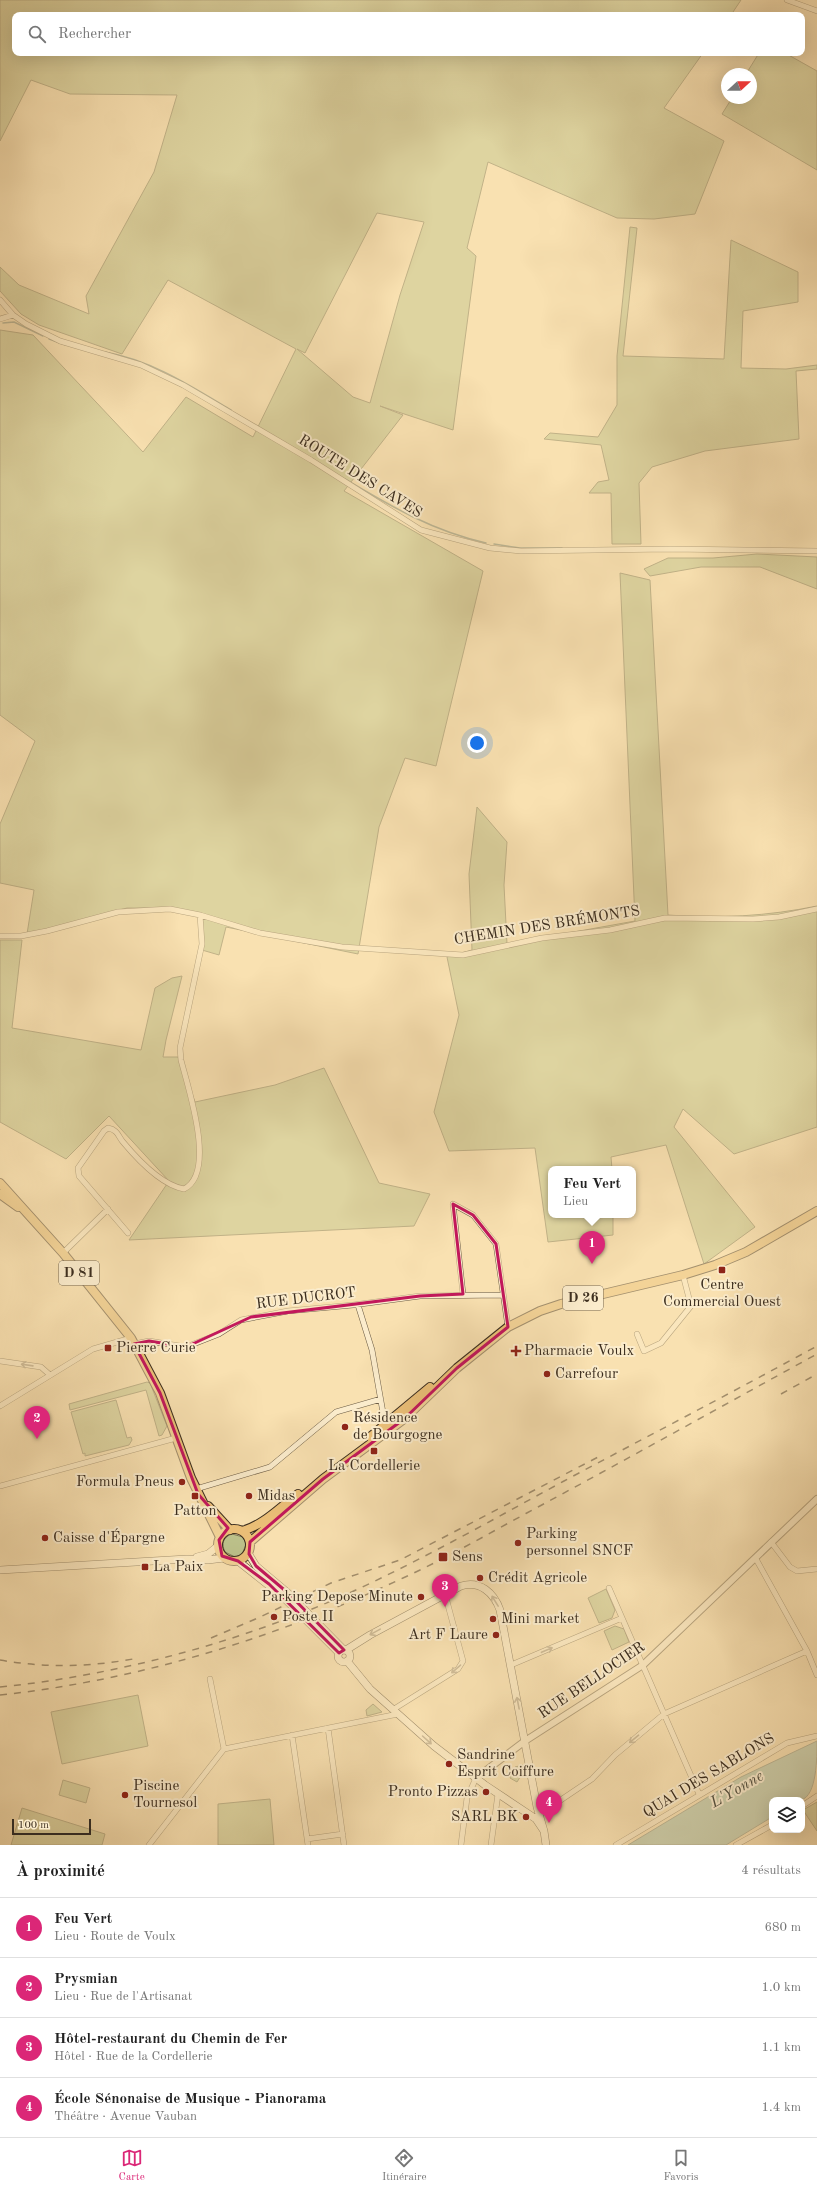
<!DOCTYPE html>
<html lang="fr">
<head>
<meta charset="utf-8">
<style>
  body { margin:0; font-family:"Old Standard TT",serif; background:#f2f2f2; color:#222 }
  .controls { position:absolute; right:12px; bottom:12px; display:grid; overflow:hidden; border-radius:8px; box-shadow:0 4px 16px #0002 }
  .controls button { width:36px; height:36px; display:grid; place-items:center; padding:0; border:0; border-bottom:1px solid #e0e0e0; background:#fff; color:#222; font:20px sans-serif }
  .compass { position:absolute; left:721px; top:68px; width:36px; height:36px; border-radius:50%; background:#fff; box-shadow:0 4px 16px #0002; rotate:69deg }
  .scale { position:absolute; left:12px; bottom:10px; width:79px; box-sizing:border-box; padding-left:4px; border:2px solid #3c2e1f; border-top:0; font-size:11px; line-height:14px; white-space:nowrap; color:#3c2e1f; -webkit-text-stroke:3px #fbeccc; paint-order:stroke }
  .you { position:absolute; left:477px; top:743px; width:14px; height:14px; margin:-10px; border:3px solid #fff; border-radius:50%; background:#1a73e8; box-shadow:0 0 0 6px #1a73e833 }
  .badge { display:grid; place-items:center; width:26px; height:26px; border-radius:50%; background:#db2777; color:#fff; font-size:13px; font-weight:700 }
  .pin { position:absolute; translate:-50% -33px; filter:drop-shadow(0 1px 2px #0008) }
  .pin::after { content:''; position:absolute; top:21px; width:14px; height:12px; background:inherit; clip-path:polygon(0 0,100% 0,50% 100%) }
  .popup { position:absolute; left:548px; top:1166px; width:88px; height:52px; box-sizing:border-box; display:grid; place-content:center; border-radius:8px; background:#fff; filter:drop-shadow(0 1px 3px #0005); font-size:13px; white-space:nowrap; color:#767676 }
  .popup b { font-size:15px; color:#222 }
  .popup::after { content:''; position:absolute; left:50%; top:100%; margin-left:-8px; border:8px solid transparent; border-top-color:#fff }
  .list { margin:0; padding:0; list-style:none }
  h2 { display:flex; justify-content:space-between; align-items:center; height:52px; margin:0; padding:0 16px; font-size:17px }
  h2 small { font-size:13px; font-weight:400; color:#767676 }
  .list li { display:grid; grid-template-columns:26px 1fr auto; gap:12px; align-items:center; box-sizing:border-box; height:60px; padding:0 16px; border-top:1px solid #e0e0e0 }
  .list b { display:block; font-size:15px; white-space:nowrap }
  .list p { margin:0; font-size:13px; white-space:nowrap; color:#767676 }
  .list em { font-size:13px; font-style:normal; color:#767676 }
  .icon { flex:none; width:22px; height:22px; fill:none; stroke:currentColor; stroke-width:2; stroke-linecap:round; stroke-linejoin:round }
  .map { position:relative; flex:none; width:817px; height:1845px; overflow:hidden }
  .search { position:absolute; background:#fff; box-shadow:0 4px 16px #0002; left:12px; right:12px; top:12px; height:44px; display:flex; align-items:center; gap:10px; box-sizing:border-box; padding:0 14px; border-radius:8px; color:#767676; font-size:15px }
  .sheet { height:292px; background:#fff }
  nav { display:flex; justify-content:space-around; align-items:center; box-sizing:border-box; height:56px; border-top:1px solid #e0e0e0; background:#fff; font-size:11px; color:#767676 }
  nav a { display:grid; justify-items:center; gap:2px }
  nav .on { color:#db2777 }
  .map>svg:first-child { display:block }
</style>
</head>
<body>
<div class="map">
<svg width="817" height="1845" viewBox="0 0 817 1845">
  <rect width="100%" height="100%" fill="#f9e1b1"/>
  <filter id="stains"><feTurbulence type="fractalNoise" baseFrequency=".005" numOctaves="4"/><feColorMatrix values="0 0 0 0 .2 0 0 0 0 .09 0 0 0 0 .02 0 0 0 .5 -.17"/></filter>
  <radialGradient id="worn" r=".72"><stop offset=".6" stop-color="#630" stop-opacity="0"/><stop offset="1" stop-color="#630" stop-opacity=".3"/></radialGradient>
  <path fill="#bdc38c" stroke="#7c7856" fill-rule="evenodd" d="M0 0H741L731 15H15V53H703L664 108 724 141 695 214 654 219 617 218 488 162 467 248 476 256 453 430 380 406 403 415 344 491 483 571 436 766 405 758 379 827 358 954 226 927 219 955 202 950V913L164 908H127L27 934 34 890 0 883V824L35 741 0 715V330L33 335 143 452 186 397 253 437 296 349 168 280 122 354 39 325 21 314 0 291V267L19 285 89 314 86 296 154 172 177 95 70 94 31 80 0 141ZM377 213 424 222 400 295 370 403 353 397 297 349 305 353Z
    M759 53H785L817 71V170L722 114 732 98H751V74H746Z
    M630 227 637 228 623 356 724 359 731 240 798 272V302L743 311 741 368 786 369 817 365V369L796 371 799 439 705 451 652 467 639 483 641 544H612L611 493H589L598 482 609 480 601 445 544 439 550 433 598 437 617 405V356Z
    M757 554 817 557V589L760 567H701L650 576 644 569 668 558H713Z
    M620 573 650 580 668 915C717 919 769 916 817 906V1127L734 1154 683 1109 674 1127 755 1227 704 1264 666 1145 611 1157 612 1169H551V1215H613V1235L548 1242 535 1148 449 1151 434 1112 459 1015 447 957 472 950 469 874 477 807 507 842 504 885 507 944 635 921Z
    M0 940H22L12 1028 141 1050 155 988 172 978 182 976 166 1040 163 1057H178L195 1102 275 1085 324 1068 379 1183 430 1194 414 1226 129 1240 169 1181 109 1116 66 1159 0 1122Z
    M147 1382 150 1383 167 1426 162 1435 159 1436 146 1390 70 1410 69 1404Z
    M116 1400 127 1438 131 1437 132 1440 129 1445 85 1456V1453L83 1454 71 1412Z
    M232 1534 243 1537 246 1544 242 1555 235 1557 225 1552C221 1544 223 1537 232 1534Z
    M606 1589 615 1610 612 1618 599 1623 588 1598Z
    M615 1626 624 1629 629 1642 612 1650 604 1631Z
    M138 1695 148 1746 62 1764 51 1712Z
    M373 1704 382 1712 367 1716 366 1710Z
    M523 1765 524 1771 517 1782 510 1778 515 1767Z
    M63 1780 90 1788 86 1803 59 1795Z
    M270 1799 274 1845H218V1804Z
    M817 1802V1831L803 1810Z
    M22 1808 105 1834 102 1845H11Z"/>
  <path fill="#9ebeac" stroke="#778474" d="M817 1741C817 1757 817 1796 801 1800 792 1802 781 1800 772 1800V1817L726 1845H628L741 1777Z"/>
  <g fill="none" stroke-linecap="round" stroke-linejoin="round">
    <path stroke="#778474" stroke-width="1.5" d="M3 323 14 322 43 336
      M49 339 66 345
      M105 352C151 360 191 386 231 410
      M345 479C392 507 433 531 486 543
      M494 544 520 548H562"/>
    <g stroke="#6b5b44" stroke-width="6">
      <path id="minor" d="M787 0 817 11
        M0 300 13 315 26 324 60 341 141 365 183 385 311 460 421 530 490 548 521 551 670 549 817 551
        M0 319 13 315
        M0 936H21L47 931 118 912 170 909 200 915 260 933 342 947 463 955 542 938 610 930 665 918 753 919 779 917 817 909
        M453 1204 473 1215 496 1244 508 1327
        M453 1204 463 1294
        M128 1233 79 1176 78 1168 104 1131 108 1128C118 1130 118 1136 123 1142 138 1160 161 1185 184 1189 217 1173 188 1088 181 1060L180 1048 202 944 200 915
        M63 1253 108 1209
        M358 1305 372 1350 385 1424
        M637 1334 644 1351 661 1343 691 1306 683 1275
        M134 1344 149 1341 186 1347 219 1334 241 1320 288 1311 353 1305 420 1296 502 1295
        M0 1361 41 1367 50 1375
        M0 1406 93 1349 131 1338
        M0 1486 176 1438
        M196 1489 270 1467 336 1412 381 1399
        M771 1542 790 1567 797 1571 817 1569
        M756 1559 807 1651 817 1675
        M609 1588 699 1794
        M511 1665 622 1618
        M210 1679 224 1749
        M394 1709 458 1669 463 1661 445 1594
        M328 1728 344 1845
        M292 1735 308 1845
        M802 1806 817 1796
        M540 1814 592 1779 615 1755 664 1714 807 1651
        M307 1839 343 1834
        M149 1845 224 1749 398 1714
        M461 1845 467 1798 476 1778
        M491 1845 498 1794
        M616 1845 787 1743 817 1736
        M736 1845 772 1825"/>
    </g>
    <g stroke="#6b5b44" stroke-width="8">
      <path id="tertiary" d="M476 1778 525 1741 643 1665 817 1499"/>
    </g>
    <g stroke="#3c2e1f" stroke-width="8">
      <path id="secondary" d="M248 1553 256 1566 288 1593 344 1650
        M197 1557 208 1554 218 1546
        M238 1561 282 1596 339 1653
        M0 1570 187 1559 208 1560 224 1558
        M346 1650 370 1635 461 1586C480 1580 494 1593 500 1610L537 1807 544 1831
        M338 1656a6 6 0 1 1 12 0a6 6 0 1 1-12 0Z
        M347 1661 370 1689 434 1746 485 1785 536 1819 544 1831 546 1845"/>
    </g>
    <g stroke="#3c2e1f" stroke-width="10">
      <path id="primary" d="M0 1183 63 1253 131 1338 160 1393 191 1478 220 1537
        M0 1194 18 1207
        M370 1437 430 1387
        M208 1506 230 1530
        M218 1545a16 16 0 1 1 32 0a16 16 0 1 1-32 0Z
        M242 1531C264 1525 280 1507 298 1494
        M250 1542 323 1479 404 1419 457 1368 508 1327 540 1311 561 1304 683 1275 715 1265 746 1252 817 1211"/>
    </g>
    <use href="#minor" stroke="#fbeccc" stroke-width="5"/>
    <use href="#tertiary" stroke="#fbeccc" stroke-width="6"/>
    <use href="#secondary" stroke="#fbeccc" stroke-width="7"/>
    <use href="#primary" stroke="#ecc078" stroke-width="8"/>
    <path stroke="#3c2e1f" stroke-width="1.5" stroke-dasharray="7 7" stroke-linecap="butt" d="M781 1394 817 1374
      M211 1638 258 1618 331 1583 400 1560 602 1455
      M0 1660C44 1668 89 1667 133 1659
      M0 1687C118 1675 237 1643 345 1595 420 1561 492 1520 564 1481 648 1436 733 1392 817 1346
      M0 1695C140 1680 275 1638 403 1578 449 1557 493 1531 538 1507 631 1457 724 1405 817 1354"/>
  </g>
  <defs><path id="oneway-shaft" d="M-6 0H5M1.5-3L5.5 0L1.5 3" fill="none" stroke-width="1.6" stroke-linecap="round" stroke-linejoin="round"/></defs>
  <g stroke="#9c8d76">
    <use href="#oneway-shaft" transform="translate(27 1365) rotate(-172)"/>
    <use href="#oneway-shaft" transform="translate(495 1601) rotate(-122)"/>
    <use href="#oneway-shaft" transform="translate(375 1632) rotate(151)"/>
    <use href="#oneway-shaft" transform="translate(547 1650) rotate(-23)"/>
    <use href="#oneway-shaft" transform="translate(456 1669) rotate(139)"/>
    <use href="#oneway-shaft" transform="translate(518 1703) rotate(-101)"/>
    <use href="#oneway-shaft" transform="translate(634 1739) rotate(140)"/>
    <use href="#oneway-shaft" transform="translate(427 1740) rotate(42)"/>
  </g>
  <path d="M0 0H817V1845H0ZM453 1204 473 1215 496 1244 508 1327 457 1368 404 1419 323 1479 250 1542 249 1554 256 1566 288 1593 344 1650 339 1653 269 1584 238 1561 222 1556 219 1540 228 1528 198 1494 160 1393 134 1344 149 1341 186 1347 251 1317 420 1296 463 1294Z" fill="#f9e1b1" fill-opacity=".55" fill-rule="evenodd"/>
  <path fill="none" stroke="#c2185b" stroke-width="3" stroke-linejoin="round" d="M453 1204 473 1215 496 1244 508 1327 457 1368 404 1419 323 1479 250 1542 249 1554 256 1566 288 1593 344 1650 339 1653 269 1584 238 1561 222 1556 219 1540 228 1528 198 1494 160 1393 134 1344 149 1341 186 1347 251 1317 420 1296 463 1294Z"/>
  <g fill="#8f2418" stroke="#fbeccc" stroke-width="1.5">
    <rect x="718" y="1266" width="8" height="8" rx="2"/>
    <rect x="104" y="1344" width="8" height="8" rx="2"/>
    <path d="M514 1345h4v4h4v4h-4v4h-4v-4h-4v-4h4z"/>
    <circle cx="547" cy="1374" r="4"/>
    <circle cx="345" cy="1427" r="4"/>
    <rect x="370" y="1447" width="8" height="8" rx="2"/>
    <circle cx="182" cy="1482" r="4"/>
    <rect x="191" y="1492" width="8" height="8" rx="2"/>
    <circle cx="249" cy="1496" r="4"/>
    <circle cx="45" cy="1538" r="4"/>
    <circle cx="518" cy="1543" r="4"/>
    <rect x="438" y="1552" width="10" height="10" rx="2"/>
    <rect x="141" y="1563" width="8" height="8" rx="2"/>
    <circle cx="480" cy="1578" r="4"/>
    <circle cx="421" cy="1597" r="4"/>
    <circle cx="274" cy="1617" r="4"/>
    <circle cx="493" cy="1619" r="4"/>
    <circle cx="496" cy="1635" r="4"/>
    <circle cx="449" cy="1764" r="4"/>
    <circle cx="486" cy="1792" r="4"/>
    <circle cx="125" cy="1795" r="4"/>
    <circle cx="526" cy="1817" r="4"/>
  </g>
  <g text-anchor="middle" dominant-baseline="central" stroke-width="4" stroke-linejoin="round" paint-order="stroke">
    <g fill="#fbeccc" stroke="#756753" stroke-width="1">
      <rect x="59" y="1261" width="40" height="24" rx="3"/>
      <rect x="563" y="1286" width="40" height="24" rx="3"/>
    </g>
    <g font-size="14" font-weight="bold" fill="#3c2e1f">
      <text x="79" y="1273">D 81</text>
      <text x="583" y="1298">D 26</text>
    </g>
    <g font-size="15" fill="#3c2e1f" stroke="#fbeccc">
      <text transform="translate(360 477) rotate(32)">ROUTE DES CAVES</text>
      <text transform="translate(547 926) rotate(-9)">CHEMIN DES BRÉMONTS</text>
      <text transform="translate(306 1299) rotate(-7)">RUE DUCROT</text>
      <text transform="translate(592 1681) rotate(-34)">RUE BELLOCIER</text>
      <text transform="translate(709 1776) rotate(-31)">QUAI DES SABLONS</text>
    </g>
    <g font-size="15" fill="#3c2e1f" stroke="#fbeccc" text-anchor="start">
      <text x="722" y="1285" text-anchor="middle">Centre<tspan x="722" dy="17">Commercial Ouest</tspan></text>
      <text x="116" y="1348">Pierre Curie</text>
      <text x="524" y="1351">Pharmacie Voulx</text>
      <text x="555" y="1374">Carrefour</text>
      <text x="353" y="1418">Résidence<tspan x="353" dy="17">de Bourgogne</tspan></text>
      <text x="374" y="1466" text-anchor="middle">La Cordellerie</text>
      <text x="174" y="1482" text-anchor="end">Formula Pneus</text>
      <text x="257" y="1496">Midas</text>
      <text x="195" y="1511" text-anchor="middle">Patton</text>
      <text x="526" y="1534">Parking<tspan x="526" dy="17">personnel SNCF</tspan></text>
      <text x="53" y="1538">Caisse d'Épargne</text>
      <text x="452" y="1557">Sens</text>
      <text x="153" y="1567">La Paix</text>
      <text x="488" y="1578">Crédit Agricole</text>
      <text x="413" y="1597" text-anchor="end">Parking Depose Minute</text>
      <text x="282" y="1617">Poste II</text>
      <text x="501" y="1619">Mini market</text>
      <text x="488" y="1635" text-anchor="end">Art F Laure</text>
      <text x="457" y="1755">Sandrine<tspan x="457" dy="17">Esprit Coiffure</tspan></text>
      <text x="133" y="1786">Piscine<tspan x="133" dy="17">Tournesol</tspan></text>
      <text x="478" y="1792" text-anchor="end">Pronto Pizzas</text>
      <text x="518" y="1817" text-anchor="end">SARL BK</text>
    </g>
    <g font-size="16" font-style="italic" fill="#545242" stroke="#fbeccc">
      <text transform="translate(737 1790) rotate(-30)">L'Yonne</text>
    </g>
  </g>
  <rect width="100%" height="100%" filter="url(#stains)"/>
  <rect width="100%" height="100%" fill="url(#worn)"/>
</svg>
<div class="controls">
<button><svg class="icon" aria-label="layers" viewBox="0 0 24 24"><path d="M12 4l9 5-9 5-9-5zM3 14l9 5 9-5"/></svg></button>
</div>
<svg class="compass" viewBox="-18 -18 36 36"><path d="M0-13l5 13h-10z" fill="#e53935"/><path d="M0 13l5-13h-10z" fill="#767676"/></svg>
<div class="scale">100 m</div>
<div class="you"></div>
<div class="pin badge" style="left:592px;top:1264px">1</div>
<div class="popup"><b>Feu Vert</b>Lieu</div>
<div class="pin badge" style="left:37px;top:1439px">2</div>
<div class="pin badge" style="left:445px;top:1607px">3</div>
<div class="pin badge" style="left:549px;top:1823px">4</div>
<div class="search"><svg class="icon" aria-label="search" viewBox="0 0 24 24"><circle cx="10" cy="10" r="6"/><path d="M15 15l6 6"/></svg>Rechercher</div>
</div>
<section class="sheet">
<h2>À proximité<small>4 résultats</small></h2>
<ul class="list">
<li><span class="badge">1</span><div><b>Feu Vert</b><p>Lieu · Route de Voulx</p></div><em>680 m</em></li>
<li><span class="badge">2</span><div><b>Prysmian</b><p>Lieu · Rue de l'Artisanat</p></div><em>1.0 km</em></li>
<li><span class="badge">3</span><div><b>Hôtel-restaurant du Chemin de Fer</b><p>Hôtel · Rue de la Cordellerie</p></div><em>1.1 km</em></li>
<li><span class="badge">4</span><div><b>École Sénonaise de Musique - Pianorama</b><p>Théâtre · Avenue Vauban</p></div><em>1.4 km</em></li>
</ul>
</section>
<nav>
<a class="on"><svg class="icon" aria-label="map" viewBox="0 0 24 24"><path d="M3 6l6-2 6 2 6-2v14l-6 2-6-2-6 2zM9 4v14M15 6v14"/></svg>Carte</a>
<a><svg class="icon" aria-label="directions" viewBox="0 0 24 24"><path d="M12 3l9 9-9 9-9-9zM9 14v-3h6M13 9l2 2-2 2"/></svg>Itinéraire</a>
<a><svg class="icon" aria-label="saved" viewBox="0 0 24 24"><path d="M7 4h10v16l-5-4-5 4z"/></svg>Favoris</a>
</nav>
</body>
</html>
